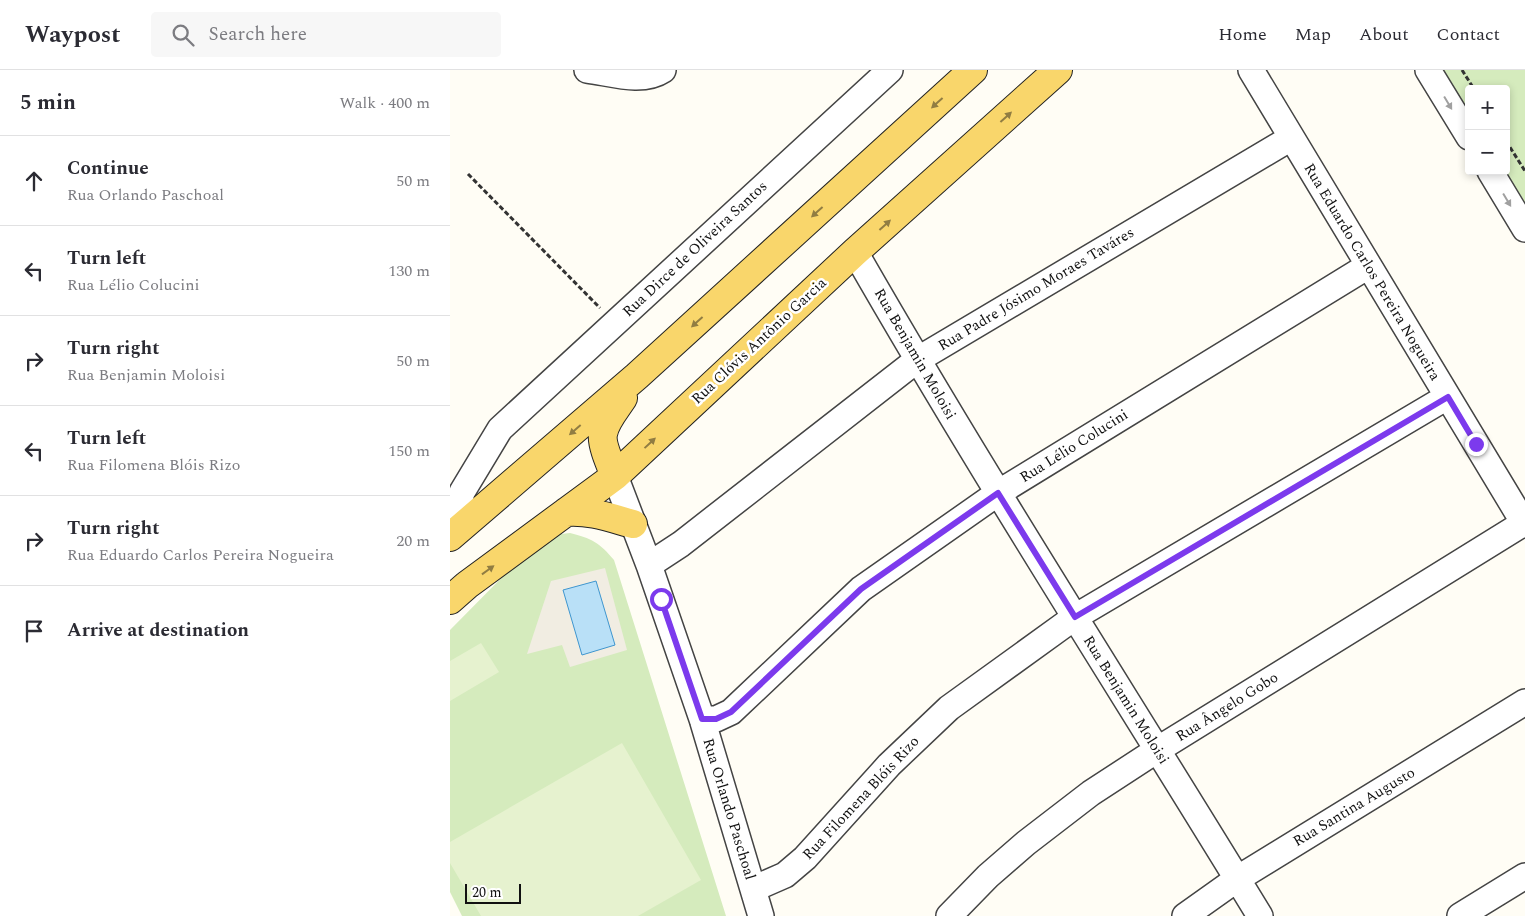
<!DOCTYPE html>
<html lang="en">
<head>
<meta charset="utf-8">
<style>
  body { margin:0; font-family:Spectral,serif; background:#f7f7f7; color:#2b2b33 }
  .controls { position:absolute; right:15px; top:15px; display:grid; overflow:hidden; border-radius:5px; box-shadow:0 2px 8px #0003 }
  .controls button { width:45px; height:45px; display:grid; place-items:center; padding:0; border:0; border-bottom:1px solid #e1e1e2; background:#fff; color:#2b2b33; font:25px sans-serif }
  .scale { position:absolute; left:15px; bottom:12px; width:56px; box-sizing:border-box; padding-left:5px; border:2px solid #111; border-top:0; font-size:14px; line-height:18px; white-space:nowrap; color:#111; -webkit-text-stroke:4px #fff; paint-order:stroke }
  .stop { position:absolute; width:15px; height:15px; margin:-11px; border:4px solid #7c3aed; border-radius:50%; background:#fff }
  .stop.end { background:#7c3aed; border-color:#fff; box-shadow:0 1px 5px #0008 }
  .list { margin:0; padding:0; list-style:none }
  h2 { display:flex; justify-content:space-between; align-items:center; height:65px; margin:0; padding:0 20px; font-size:21px }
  h2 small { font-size:16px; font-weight:400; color:#7c7c81 }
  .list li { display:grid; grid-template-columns:32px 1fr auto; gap:15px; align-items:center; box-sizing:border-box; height:90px; padding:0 20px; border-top:1px solid #e1e1e2 }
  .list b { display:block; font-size:19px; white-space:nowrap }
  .list p { margin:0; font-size:16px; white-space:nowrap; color:#7c7c81 }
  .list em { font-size:16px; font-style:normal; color:#7c7c81 }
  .icon { flex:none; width:28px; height:28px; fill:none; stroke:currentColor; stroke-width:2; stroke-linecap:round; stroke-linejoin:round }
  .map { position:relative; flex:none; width:1075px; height:846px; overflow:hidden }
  header { display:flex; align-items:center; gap:30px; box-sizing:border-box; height:70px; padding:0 25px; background:#fff; border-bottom:1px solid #e1e1e2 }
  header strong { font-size:24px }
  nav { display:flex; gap:28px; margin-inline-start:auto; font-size:18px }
  .search { width:350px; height:45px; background:#f7f7f7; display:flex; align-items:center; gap:12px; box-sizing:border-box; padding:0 18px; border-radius:5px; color:#7c7c81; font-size:19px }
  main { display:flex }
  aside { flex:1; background:#fff }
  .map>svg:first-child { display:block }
</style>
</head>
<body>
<header>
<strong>Waypost</strong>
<div class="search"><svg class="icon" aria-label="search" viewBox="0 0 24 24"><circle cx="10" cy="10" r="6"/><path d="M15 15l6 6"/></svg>Search here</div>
<nav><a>Home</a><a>Map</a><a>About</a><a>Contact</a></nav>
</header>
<main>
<aside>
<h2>5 min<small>Walk · 400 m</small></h2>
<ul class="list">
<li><svg class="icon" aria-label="ahead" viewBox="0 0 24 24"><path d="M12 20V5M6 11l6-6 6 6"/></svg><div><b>Continue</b><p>Rua Orlando Paschoal</p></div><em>50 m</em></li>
<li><svg class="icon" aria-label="left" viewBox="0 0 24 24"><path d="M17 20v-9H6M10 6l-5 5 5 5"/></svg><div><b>Turn left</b><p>Rua Lélio Colucini</p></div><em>130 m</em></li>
<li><svg class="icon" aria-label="right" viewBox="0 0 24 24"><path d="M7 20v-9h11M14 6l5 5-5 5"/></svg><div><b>Turn right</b><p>Rua Benjamin Moloisi</p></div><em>50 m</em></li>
<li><svg class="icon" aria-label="left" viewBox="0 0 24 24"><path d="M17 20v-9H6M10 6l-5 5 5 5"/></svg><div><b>Turn left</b><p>Rua Filomena Blóis Rizo</p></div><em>150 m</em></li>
<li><svg class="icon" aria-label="right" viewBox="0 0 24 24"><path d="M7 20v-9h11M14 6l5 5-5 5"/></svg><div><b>Turn right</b><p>Rua Eduardo Carlos Pereira Nogueira</p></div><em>20 m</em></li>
<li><svg class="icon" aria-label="arrive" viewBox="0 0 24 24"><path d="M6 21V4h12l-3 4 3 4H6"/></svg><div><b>Arrive at destination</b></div></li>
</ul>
</aside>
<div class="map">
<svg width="1075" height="846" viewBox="0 0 1075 846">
  <rect width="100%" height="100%" fill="#fffdf5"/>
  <path fill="#d5ebbd" d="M989 0H1075V140L1052 101H1056V19H1019V48Z
    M120 463C141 468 150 473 164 490L276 846H12L0 822V560L86 473 102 465Z"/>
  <path fill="#e6f2cf" d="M31 573 49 602 0 631V591Z
    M172 673 251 810 188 846H31L0 793V772Z"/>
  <path fill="#f1ede2" d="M155 498 177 580 120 597 112 575 77 584 101 511Z"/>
  <path fill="#b9e0f7" stroke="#3f96cf" d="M146 511 165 575 132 585 113 520Z"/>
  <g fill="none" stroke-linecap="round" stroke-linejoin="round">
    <g stroke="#444" stroke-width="28">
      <path id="minor" d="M137 0C161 3 192 14 213 0
        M801 0 1075 455
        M978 0 1019 67
        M1040 101 1075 159
        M405 182C534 407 675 625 810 846
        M165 406 199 495 252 649 311 846
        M1 466 12 422 50 359 440 0
        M199 495 231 474 467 290 841 68
        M252 649H266L281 642 411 519 548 423 918 196
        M303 819 335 805 355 788 439 695 499 638 625 547 997 327
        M499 846 538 806 576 773 641 723 707 680 1074 453
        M735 846 787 809 1075 632
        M1010 846 1075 806"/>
    </g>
    <g stroke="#222" stroke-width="30">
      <path id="major" d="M165 406C161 396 151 374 153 364 155 351 166 339 173 328
        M116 442C139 440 161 448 183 454
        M0 467 187 306 523 0
        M0 530 17 515 165 406 405 182 608 0"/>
    </g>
    <path stroke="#333" stroke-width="3" stroke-dasharray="5 2.5" stroke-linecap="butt" d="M1012 0 1024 19
      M1056 71 1075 101
      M18 104 150 238"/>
    <use href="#minor" stroke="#fff" stroke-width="25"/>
    <use href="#major" stroke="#f9d66b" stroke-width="28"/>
  </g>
  <defs><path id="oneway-solid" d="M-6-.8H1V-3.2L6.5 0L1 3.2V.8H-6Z" transform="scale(1.25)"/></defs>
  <g fill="#917d42">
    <use href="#oneway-solid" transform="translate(487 33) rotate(138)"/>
    <use href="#oneway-solid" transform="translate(556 47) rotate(-42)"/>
    <use href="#oneway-solid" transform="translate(367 142) rotate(138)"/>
    <use href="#oneway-solid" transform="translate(435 155) rotate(-42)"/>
    <use href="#oneway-solid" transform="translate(247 252) rotate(138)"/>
    <use href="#oneway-solid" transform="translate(125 360) rotate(139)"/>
    <use href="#oneway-solid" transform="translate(200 373) rotate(-43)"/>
    <use href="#oneway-solid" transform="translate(38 500) rotate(-36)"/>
  </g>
  <g fill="#a0a0a0">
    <use href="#oneway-solid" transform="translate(998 33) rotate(59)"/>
    <use href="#oneway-solid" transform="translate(1057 130) rotate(59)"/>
  </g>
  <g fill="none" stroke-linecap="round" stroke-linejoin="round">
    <path stroke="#7c3aed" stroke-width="6" d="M211 529 252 649H266L281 642 411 519 548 423 625 547 998 327 1026 374"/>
  </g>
  <g text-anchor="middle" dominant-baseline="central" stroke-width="5" stroke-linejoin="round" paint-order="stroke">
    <g font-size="15" fill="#111" stroke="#fff">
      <text transform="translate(245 179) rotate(-43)">Rua Dirce de Oliveira Santos</text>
      <text transform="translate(922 202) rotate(59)">Rua Eduardo Carlos Pereira Nogueira</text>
      <text transform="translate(586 219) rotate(-31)">Rua Padre Jósimo Moraes Taváres</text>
      <text transform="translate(309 271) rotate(-43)">Rua Clóvis Antônio Garcia</text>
      <text transform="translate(465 284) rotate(60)">Rua Benjamin Moloisi</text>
      <text transform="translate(624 376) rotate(-32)">Rua Lélio Colucini</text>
      <text transform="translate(676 630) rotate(58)">Rua Benjamin Moloisi</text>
      <text transform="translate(777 637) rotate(-32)">Rua Ângelo Gobo</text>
      <text transform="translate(411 728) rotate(-47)">Rua Filomena Blóis Rizo</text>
      <text transform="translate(904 737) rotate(-31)">Rua Santina Augusto</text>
      <text transform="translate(279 739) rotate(73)">Rua Orlando Paschoal</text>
    </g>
  </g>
</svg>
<div class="controls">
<button>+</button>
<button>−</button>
</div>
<div class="scale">20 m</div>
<div class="stop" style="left:211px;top:529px"></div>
<div class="stop end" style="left:1026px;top:374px"></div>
</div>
</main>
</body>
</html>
